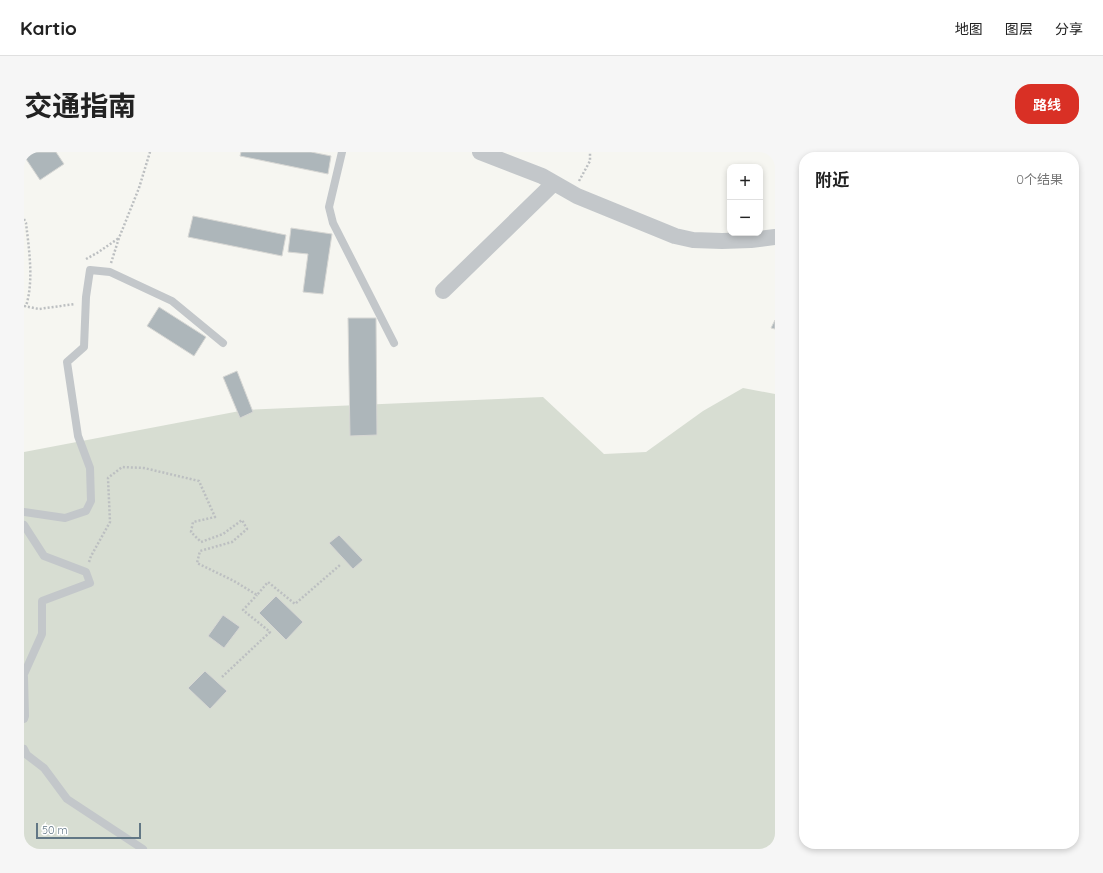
<!DOCTYPE html>
<html lang="zh">
<head>
<meta charset="utf-8">
<style>
  body { margin:0; font-family:Quicksand,"Noto Sans SC",sans-serif; background:#f6f6f6; color:#222 }
  .controls { position:absolute; right:12px; top:12px; display:grid; overflow:hidden; border-radius:8px; box-shadow:0 2px 6px #0003 }
  .controls button { width:36px; height:36px; display:grid; place-items:center; padding:0; border:0; border-bottom:1px solid #e0e0e0; background:#fff; color:#222; font:20px sans-serif }
  .scale { position:absolute; left:12px; bottom:10px; width:105px; box-sizing:border-box; padding-left:4px; border:2px solid #627785; border-top:0; font-size:11px; line-height:14px; white-space:nowrap; color:#627785; -webkit-text-stroke:3px #fff; paint-order:stroke }
  .list { margin:0; padding:0; list-style:none }
  h2 { display:flex; justify-content:space-between; align-items:center; height:52px; margin:0; padding:0 16px; font-size:17px }
  h2 small { font-size:13px; font-weight:400; color:#767676 }
  .map { position:relative; flex:none; width:751px; height:697px; overflow:hidden; border-radius:16px }
  header { display:flex; align-items:center; gap:24px; box-sizing:border-box; height:56px; padding:0 20px; background:#fff; border-bottom:1px solid #e0e0e0 }
  header strong { font-size:19px }
  nav { display:flex; gap:22px; margin-inline-start:auto; font-size:14px }
  .intro { display:flex; align-items:center; justify-content:space-between; box-sizing:border-box; height:96px; padding:0 24px }
  h1 { margin:0; font-size:28px }
  .button { padding:10px 18px; border-radius:16px; background:#d93025; color:#fff; font-size:14px; font-weight:700 }
  main { display:flex; gap:24px; padding:0 24px }
  aside { flex:1; background:#fff; border-radius:16px; box-shadow:0 2px 6px #0003 }
  .map>svg:first-child { display:block }
</style>
</head>
<body>
<header>
<strong>Kartio</strong>
<nav><a>地图</a><a>图层</a><a>分享</a></nav>
</header>
<div class="intro"><h1>交通指南</h1><a class="button">路线</a></div>
<main>
<div class="map">
<svg width="751" height="697" viewBox="0 0 751 697">
  <rect width="100%" height="100%" fill="#f6f6f1"/>
  <path fill="#d7ddd2" d="M719 236 751 242V697H0V300L221 258 519 245 580 302 622 300 679 259Z"/>
  <path fill="#adb6ba" stroke="#d7d7d4" d="M0 0H32L40 12 16 28 0 4Z
    M217 0H287L307 4 304 22 216 4Z
    M169 64 262 83 258 104 164 85Z
    M267 76 308 82 299 142 279 140 284 102 264 100Z
    M135 155 182 185 170 204 123 174Z
    M324 166H352L353 283 326 284Z
    M751 168V177L747 176Z
    M213 219 229 260 216 266 199 225Z
    M315 383 339 408 329 417 305 391Z
    M252 444 279 470 262 488 235 461Z
    M199 463 216 475 200 496 184 484Z
    M181 519 203 539 186 557 164 536Z"/>
  <g fill="none" stroke-linecap="round" stroke-linejoin="round">
    <path stroke="#bcbfc1" stroke-width="2.5" stroke-dasharray="2 2" stroke-linecap="butt" d="M555 29 566 9V0
      M0 67 2 71C5 97 10 129 2 154
      M62 107 73 101 95 86
      M87 111 95 86 115 36 126 0
      M0 154 15 157 51 152
      M65 410 67 404 86 370 84 326 98 315 120 316 175 329 191 365 169 370 167 380 177 390 199 382 218 368 223 377 208 390 176 399 173 411 210 429 233 443 244 430 271 452 316 413
      M198 525 246 480 219 458 233 443"/>
    <path stroke="#c3c7ca" stroke-width="8" d="M318 0 305 55 309 71 370 191
      M0 360 41 366 62 359 67 349 66 316 54 284 43 210 60 195 62 145 66 118 86 120 148 149 199 191
      M0 373 20 404 62 420 66 431 18 449V482L0 522
      M0 525 1 564 0 567
      M0 597 3 603 20 616 43 647 119 697"/>
    <path stroke="#c3c7ca" stroke-width="16" d="M456 0 518 24 553 44 651 84 669 88 698 89 727 88 751 85
      M419 139 530 31"/>
  </g>
</svg>
<div class="controls">
<button>+</button>
<button>−</button>
</div>
<div class="scale">50 m</div>
</div>
<aside>
<h2>附近<small>0个结果</small></h2>
<ul class="list">
</ul>
</aside>
</main>
</body>
</html>
